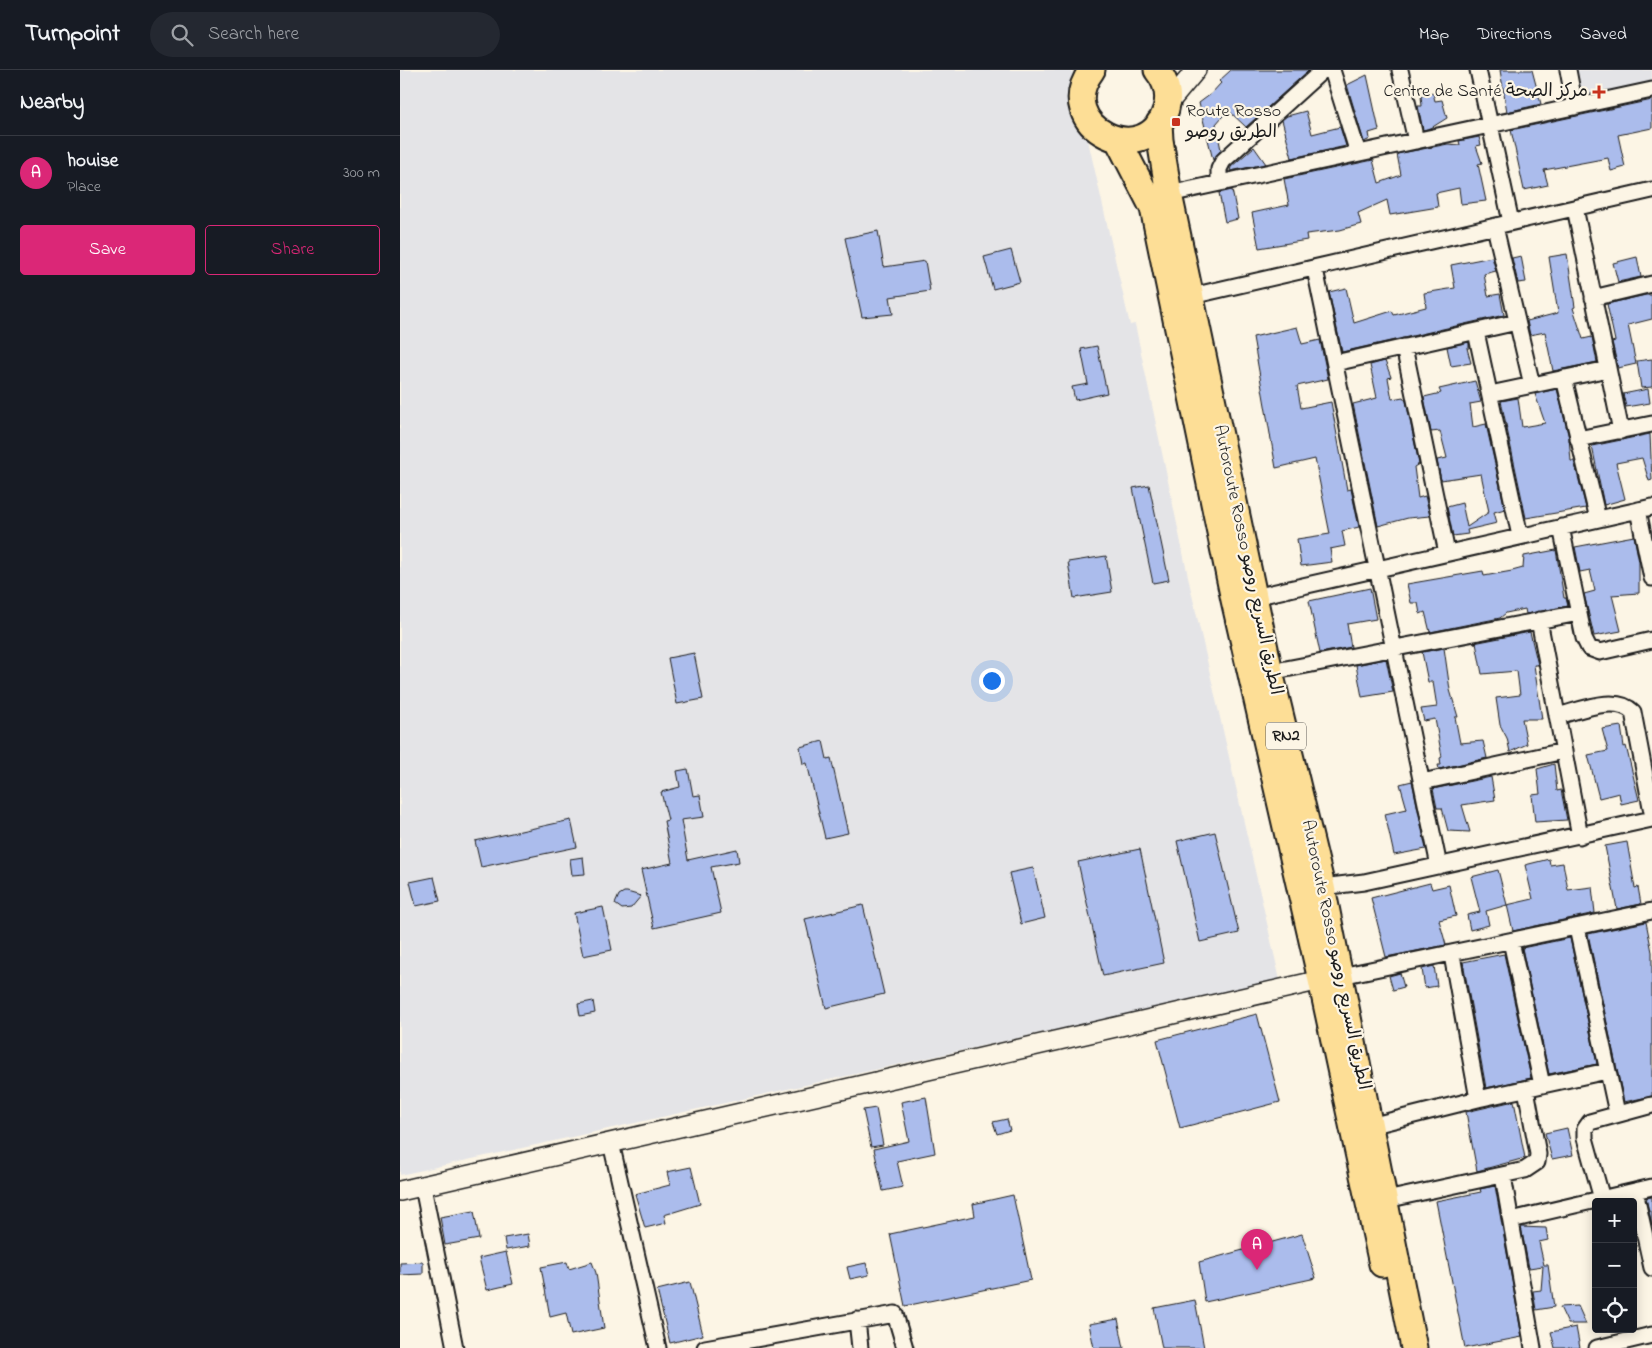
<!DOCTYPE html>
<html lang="en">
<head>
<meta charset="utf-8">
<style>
  body { margin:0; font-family:"Indie Flower","Playpen Sans Arabic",sans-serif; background:#242831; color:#f1f3f6 }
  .controls { position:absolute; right:15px; bottom:15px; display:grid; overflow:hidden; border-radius:5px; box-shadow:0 2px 12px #0003 }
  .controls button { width:45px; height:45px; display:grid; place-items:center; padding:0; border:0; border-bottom:1px solid #363941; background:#171b24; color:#f1f3f6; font:25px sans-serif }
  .you { position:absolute; left:591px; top:610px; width:18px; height:18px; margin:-12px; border:4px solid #fff; border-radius:50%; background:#1a73e8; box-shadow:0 0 0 8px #1a73e833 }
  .badge { display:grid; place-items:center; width:32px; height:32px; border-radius:50%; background:#db2777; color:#fff; font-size:16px; font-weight:700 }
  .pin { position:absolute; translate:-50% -41px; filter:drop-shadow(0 1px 2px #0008) }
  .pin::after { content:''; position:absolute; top:26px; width:18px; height:15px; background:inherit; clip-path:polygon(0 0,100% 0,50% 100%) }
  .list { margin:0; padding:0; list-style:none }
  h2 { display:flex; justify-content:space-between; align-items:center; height:65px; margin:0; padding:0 20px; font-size:21px }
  h2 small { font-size:16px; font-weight:400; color:#9ea1a6 }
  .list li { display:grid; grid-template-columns:32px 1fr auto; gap:15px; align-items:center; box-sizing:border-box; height:75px; padding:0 20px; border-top:1px solid #363941 }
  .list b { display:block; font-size:19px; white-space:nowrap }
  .list p { margin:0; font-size:16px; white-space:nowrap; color:#9ea1a6 }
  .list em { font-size:16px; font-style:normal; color:#9ea1a6 }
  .actions { display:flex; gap:10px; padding:15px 20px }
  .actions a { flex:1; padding:11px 0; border:1px solid #db2777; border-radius:5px; text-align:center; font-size:18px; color:#db2777 }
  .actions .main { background:#db2777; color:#fff }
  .icon { flex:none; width:28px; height:28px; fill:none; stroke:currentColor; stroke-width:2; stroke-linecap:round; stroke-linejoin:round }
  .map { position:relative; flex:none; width:1252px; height:1278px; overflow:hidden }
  header { display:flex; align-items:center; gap:30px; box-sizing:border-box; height:70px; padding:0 25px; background:#171b24; border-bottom:1px solid #363941 }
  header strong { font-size:24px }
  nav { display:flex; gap:28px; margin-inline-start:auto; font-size:18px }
  .search { width:350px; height:45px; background:#242831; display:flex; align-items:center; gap:12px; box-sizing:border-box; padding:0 18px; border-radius:28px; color:#9ea1a6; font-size:19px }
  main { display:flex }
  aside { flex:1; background:#171b24 }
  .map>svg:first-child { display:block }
</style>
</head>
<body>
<header>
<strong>Turnpoint</strong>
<div class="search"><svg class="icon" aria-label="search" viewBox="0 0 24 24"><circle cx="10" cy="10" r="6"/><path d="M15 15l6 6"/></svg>Search here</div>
<nav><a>Map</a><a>Directions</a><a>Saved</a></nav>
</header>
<main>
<aside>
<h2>Nearby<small></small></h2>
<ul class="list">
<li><span class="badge">A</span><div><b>houise</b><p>Place</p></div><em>300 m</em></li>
</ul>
<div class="actions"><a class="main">Save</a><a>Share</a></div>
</aside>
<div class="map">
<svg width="1252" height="1278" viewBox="0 0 1252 1278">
  <rect width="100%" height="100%" fill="#fcf5e5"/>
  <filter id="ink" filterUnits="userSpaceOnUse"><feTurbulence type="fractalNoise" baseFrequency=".02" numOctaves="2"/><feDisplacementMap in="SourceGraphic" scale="10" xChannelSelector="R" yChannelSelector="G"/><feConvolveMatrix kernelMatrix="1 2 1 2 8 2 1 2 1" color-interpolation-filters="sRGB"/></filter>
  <g filter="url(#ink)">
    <path fill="#e4e4e7" d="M0 0H672L730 255 735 254 790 516 880 910 0 1105Z
      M1176 0H1252V14L1183 30Z"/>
    <path fill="#abbcec" stroke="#1c1c1c" d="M831 0H909L846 57 828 40 816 54 821 80 813 90 799 33 811 24 821 13 819 11Z
      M1100 0H1132L1141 34 1107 42Z
      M967 5 979 60 969 63 970 69 964 72 947 15Z
      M1033 23 1035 31 1042 30 1047 48 1031 58 1023 60 1018 36H1022L1021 26Z
      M1252 30V58L1218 65 1225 97 1211 101 1208 88 1144 100 1148 115 1124 120 1111 60Z
      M906 41 912 64 940 57 946 76 892 88 882 50 887 46Z
      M1079 67 1081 75 1076 76 1082 93 1078 94 1086 131 1061 134 1059 118 1036 123 1038 137 990 145 987 130 958 143 961 154 940 160 906 164 907 170 859 178 852 143 889 135 884 109 973 90 979 113 1001 105 997 84 1048 74 1060 75 1059 71Z
      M854 77 866 94 830 101 831 97Z
      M832 120 838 149 825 152 819 123Z
      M478 161 484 197 525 191 530 221 490 227 493 244 462 247 445 168Z
      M611 180 620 212 593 219 584 187Z
      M1167 184 1175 237 1173 238 1183 269 1192 267 1197 292 1153 301 1145 262 1130 265 1127 251 1158 243 1149 187Z
      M1121 186 1126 212 1118 213 1112 188Z
      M1092 187 1096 201 1084 204 1088 226 1100 224 1104 245 942 282 929 222 946 218 954 253 992 241 994 245 1026 237 1024 223 1055 218 1051 195Z
      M1237 187 1241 207 1218 212 1213 193Z
      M1246 225H1252V249L1228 255 1236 294 1218 298 1212 272 1215 271 1207 234Z
      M897 257 902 274 920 270 928 309 897 316 901 338 931 332 947 420 951 419 959 457 942 461 945 476 930 479 932 492 901 496 897 469 930 464 915 389 876 398 853 267Z
      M1069 272V278H1067L1071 293 1051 296 1047 277Z
      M697 276 707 323 675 330 672 317 688 314 681 279Z
      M1252 289V317L1241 318 1237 291Z
      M985 291 991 307 988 308 992 329 1003 327 1006 331 1019 394 1014 397 1018 428 1025 426 1030 446 1008 448 978 456 953 334 977 328 970 295Z
      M1075 311 1081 332 1070 334 1073 357 1086 354 1105 439 1094 442 1097 453 1067 460 1068 464 1053 466 1047 437 1062 433 1067 457 1089 442 1081 404 1041 410 1037 390 1047 388 1040 361 1031 362 1024 327 1041 323 1039 319Z
      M1157 319 1169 368 1171 391H1174L1186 438 1126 448 1101 331 1118 328 1122 357 1145 353 1135 324Z
      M1248 319 1250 333 1226 337 1223 324Z
      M1250 364 1252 410 1249 411 1242 388 1216 393 1225 429 1204 435 1192 376Z
      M749 415 769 510 753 513 733 418Z
      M1234 466 1239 492V523L1212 525 1221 561 1194 566 1184 524 1195 521 1190 500 1180 502 1175 477Z
      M1156 480 1164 528H1166L1168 536 1126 544 1125 539 1106 543 1100 548 1030 562 1025 542 1020 544 1018 533H1011L1007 514 1083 501 1084 506 1112 501 1123 498 1124 486Z
      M706 486 712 522 674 528 668 492Z
      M970 518 976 549 947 554 951 577 920 583 909 531Z
      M1130 562 1138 595H1134L1142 649H1122L1127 674 1110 682 1107 668 1100 655 1096 628 1120 625 1117 601 1082 604 1076 573H1074Z
      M1044 578 1050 620 1058 647H1055L1060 673 1083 671 1087 688 1039 699 1038 695H1041L1040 688 1042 687 1035 649 1024 651 1021 639 1037 637 1033 612H1028L1022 582Z
      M294 583 303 629 277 634 268 588Z
      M986 589 993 622 962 627 956 595Z
      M1221 656 1224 677 1226 676 1239 730 1221 734 1219 723 1199 728 1188 685 1208 681 1202 659Z
      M423 671 427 689 431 688 448 763 425 768 407 693 403 694 400 677Z
      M1154 694 1157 721 1161 720 1167 750 1135 752 1132 725 1140 724 1137 699Z
      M288 699 293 726 300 725 304 747 281 750 288 790 337 779 339 792 311 797 321 843 254 858 241 800 272 793 264 751 268 750 261 722 280 717 277 701Z
      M1091 707 1095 730 1062 735 1070 762 1048 761 1042 738H1037L1033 719Z
      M1012 711 1026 779 994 785 985 744 1007 739 1000 714Z
      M171 750 177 777 81 797 75 771Z
      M815 762 839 863 800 872 777 771Z
      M1227 772 1235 818 1238 817 1241 834 1217 839 1205 776Z
      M740 779 764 893 703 906 678 792Z
      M183 787 185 804 172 805 170 789Z
      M1149 789 1150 795 1163 793 1168 820 1192 817 1195 843 1113 861 1107 835 1133 829 1125 795Z
      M633 798 645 848 621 854 609 803Z
      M1098 800 1107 835 1086 841 1089 855 1070 860 1067 845 1080 842 1071 807Z
      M34 807 40 831 16 836 10 812Z
      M1030 813 1032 819 1049 815 1056 846 1039 850 1046 875 986 887 971 828Z
      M224 822H227L241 826 231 838 222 839 215 834 219 825Z
      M463 835 484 924 426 938 405 849Z
      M203 837 212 880 183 886 174 843Z
      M1246 852 1252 882V1026L1224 1032 1188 864Z
      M1170 868 1197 994 1149 1004 1122 878Z
      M1104 884 1131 1008 1086 1018 1063 892Z
      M1034 896 1037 916 1025 918 1022 899Z
      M1000 903 1004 917 993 920 989 906Z
      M193 931 195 943 180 946 178 934Z
      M857 944 880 1032 780 1058 757 970Z
      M526 1027 535 1083 497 1091 503 1117 483 1121 474 1079 509 1071 501 1032Z
      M1114 1031 1125 1088 1077 1101 1066 1042Z
      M476 1038 483 1075 471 1077 463 1040Z
      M607 1049 610 1060 597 1064 593 1052Z
      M1167 1058 1173 1085 1152 1089 1145 1063Z
      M291 1097 300 1134 264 1145 266 1153 245 1158 235 1124 270 1115 267 1102Z
      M1095 1116 1122 1267 1065 1278 1036 1131 1081 1122 1080 1119Z
      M613 1125 631 1210 505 1236 490 1164 575 1146 573 1134Z
      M1252 1127V1155L1246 1128Z
      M74 1141 79 1169 45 1175 40 1147Z
      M1121 1157 1146 1158 1148 1170 1139 1172 1144 1195H1148L1154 1237 1136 1240 1133 1221 1141 1220 1143 1196 1129 1198Z
      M128 1164 130 1176 106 1180 104 1168Z
      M902 1164 916 1208 805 1232 799 1192Z
      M106 1182 113 1214 87 1220 79 1188Z
      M23 1192V1204L0 1205V1193Z
      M167 1192 169 1199 192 1192 196 1203 204 1258 171 1265 166 1243 150 1247 141 1197Z
      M466 1193 469 1205 450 1209 447 1197Z
      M290 1212 303 1265 270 1273 257 1220Z
      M795 1230 804 1278H762L754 1238Z
      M1178 1236 1186 1254H1168L1160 1237Z
      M718 1249 724 1278H694L689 1254Z
      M1176 1257 1180 1278H1155L1151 1262Z"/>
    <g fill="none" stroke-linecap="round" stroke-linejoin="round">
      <g stroke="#1c1c1c" stroke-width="19">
        <path id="minor" d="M932 0 958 83
          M1000 0 1016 71
          M1078 0 1111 152
          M1168 0 1175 37
          M819 113V99L823 91 923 0
          M769 124 1252 20
          M1175 138 1221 361
          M1095 157 1132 315
          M915 199 1039 796
          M783 228 1252 120
          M1193 228 1252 214
          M1076 262 1120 466
          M1004 277 1047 483
          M935 293 1117 252
          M1164 308 1198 449
          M1090 324 1208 299
          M1178 369 1252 354
          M1238 440 1252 508
          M1161 457 1184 568 1189 578 1200 582 1252 570
          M854 527 1252 437
          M1139 550 1180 766
          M870 602 1179 543
          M1157 646C1179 641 1216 624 1233 642L1252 742
          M1022 712 1164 681
          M922 817 964 812 1252 749
          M1177 858 1217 1043
          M1111 871 1142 1015
          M1052 885 1078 1029
          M941 906 1252 841
          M970 1056 1078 1029 1207 1001
          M211 1073 258 1278
          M1103 1106 1133 1278
          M23 1117 55 1278
          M1235 1121 1252 1198
          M1202 1129 1185 1068V1059L1190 1052 1252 1035
          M986 1130 1125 1100 1137 1092 1138 1084 1126 1019
          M1111 1150 1252 1117
          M457 1250 460 1278
          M305 1278 495 1244 505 1278
          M1197 1278 1252 1265"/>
      </g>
      <g stroke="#1c1c1c" stroke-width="22">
        <path id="tertiary" d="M767 35 796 0
          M0 1121 921 910"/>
      </g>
      <g stroke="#1c1c1c" stroke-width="29">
        <path id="trunk" d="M692 0C649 57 748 103 766 39 770 25 766 11 757 0
          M759 53 760 70 769 124 870 602 922 817 1014 1278
          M718 70 753 138 834 530 921 910 982 1194"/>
      </g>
      <use href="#minor" stroke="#fcf5e5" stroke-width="15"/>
      <use href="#tertiary" stroke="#fcf5e5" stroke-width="19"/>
      <use href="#trunk" stroke="#fdde96" stroke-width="25"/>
    </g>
  </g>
  <g fill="#c8321e" stroke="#fcf5e5" stroke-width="2">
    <path d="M1196.5 14.5h5v5h5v5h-5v5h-5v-5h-5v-5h5z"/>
    <rect x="771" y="47" width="10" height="10" rx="2.5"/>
  </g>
  <g text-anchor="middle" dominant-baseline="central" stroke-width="4.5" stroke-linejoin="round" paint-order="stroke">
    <rect fill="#fcf5e5" stroke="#5f5d58" stroke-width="1" x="866" y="652.5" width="40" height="27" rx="4"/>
    <g font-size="16" font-weight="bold" fill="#1c1c1c">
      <text x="886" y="666">RN2</text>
    </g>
    <g font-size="18" fill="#1c1c1c" stroke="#fcf5e5" text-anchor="end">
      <text x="1188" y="22">Centre de Santé مركز الصحة</text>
      <text x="786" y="42" text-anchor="start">Route Rosso<tspan x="786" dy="21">الطريق روصو</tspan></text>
    </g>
    <g font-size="18" fill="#1c1c1c" stroke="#fcf5e5">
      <text transform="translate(847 490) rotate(78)">Autoroute Rosso الطريق السريع روصو</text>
      <text transform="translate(935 885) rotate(78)">Autoroute Rosso الطريق السريع روصو</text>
    </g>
  </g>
</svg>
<div class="controls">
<button>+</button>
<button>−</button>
<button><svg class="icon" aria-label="locate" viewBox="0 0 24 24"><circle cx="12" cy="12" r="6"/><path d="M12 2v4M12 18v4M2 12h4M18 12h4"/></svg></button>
</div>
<div class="you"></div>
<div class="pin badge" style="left:857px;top:1200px">A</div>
</div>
</main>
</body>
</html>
